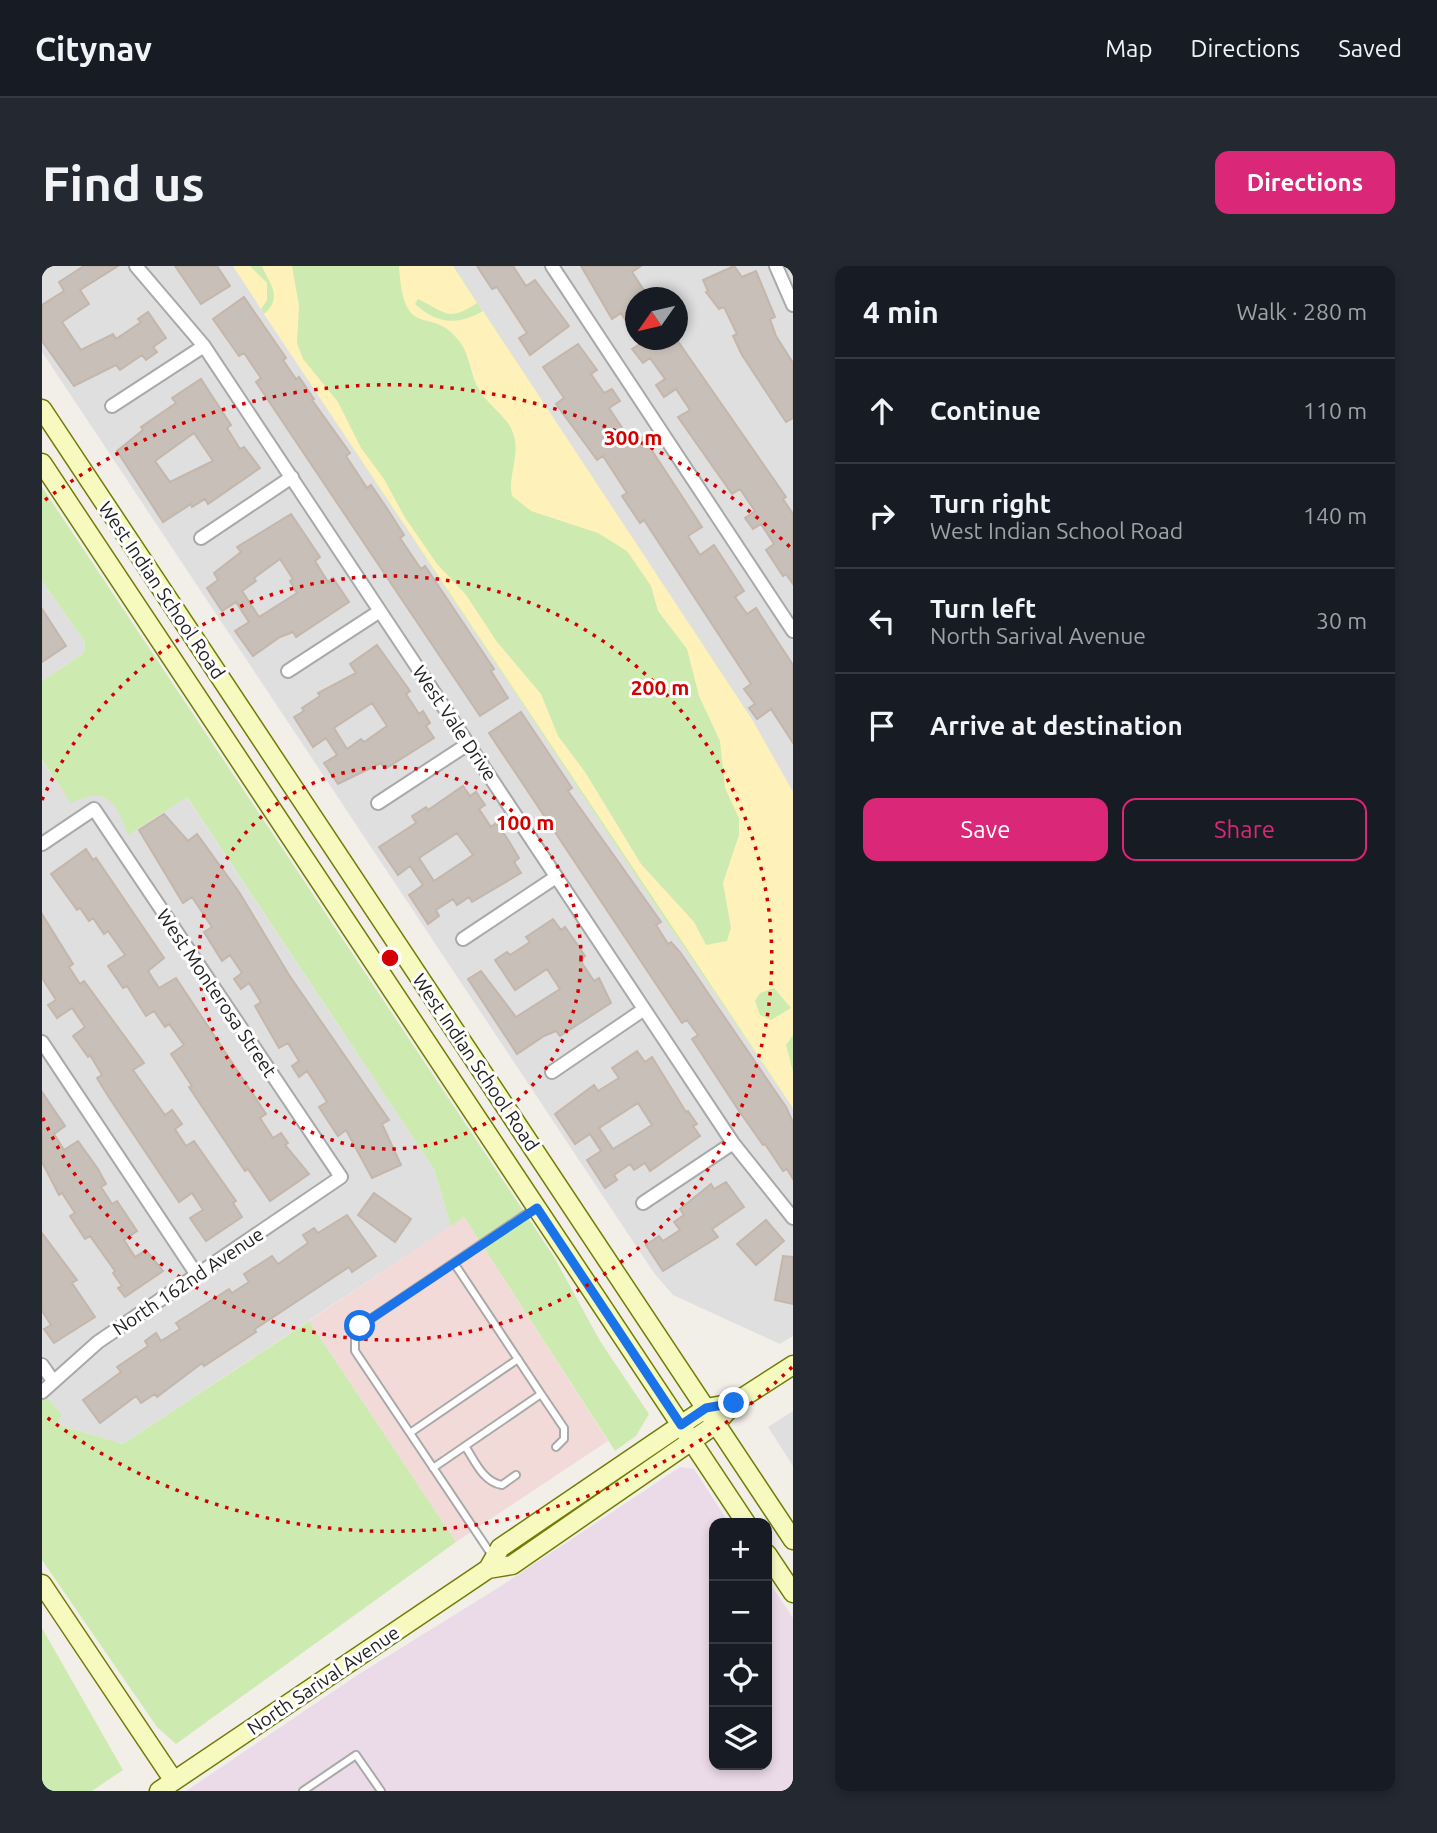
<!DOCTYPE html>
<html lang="en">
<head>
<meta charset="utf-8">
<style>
  body { margin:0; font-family:Ubuntu,sans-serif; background:#242831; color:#f1f3f6 }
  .controls { position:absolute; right:21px; bottom:21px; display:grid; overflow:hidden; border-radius:14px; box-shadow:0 4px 10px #0003 }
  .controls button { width:63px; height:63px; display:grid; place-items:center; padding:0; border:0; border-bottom:2px solid #363941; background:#171b24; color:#f1f3f6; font:35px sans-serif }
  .compass { position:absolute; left:583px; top:21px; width:63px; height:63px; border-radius:50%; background:#171b24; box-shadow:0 4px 10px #0003; rotate:236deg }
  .stop { position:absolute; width:21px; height:21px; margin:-16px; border:5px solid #1a73e8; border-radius:50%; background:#fff }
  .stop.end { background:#1a73e8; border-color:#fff; box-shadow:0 2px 7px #0008 }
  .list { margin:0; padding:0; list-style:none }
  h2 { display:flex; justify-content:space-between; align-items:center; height:91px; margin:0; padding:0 28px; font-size:30px }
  h2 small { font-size:23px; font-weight:400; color:#9ea1a6 }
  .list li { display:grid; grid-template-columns:46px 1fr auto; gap:21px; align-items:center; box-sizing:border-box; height:105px; padding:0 28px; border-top:2px solid #363941 }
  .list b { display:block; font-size:26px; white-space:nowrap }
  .list p { margin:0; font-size:23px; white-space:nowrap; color:#9ea1a6 }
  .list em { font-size:23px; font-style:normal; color:#9ea1a6 }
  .actions { display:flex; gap:14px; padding:21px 28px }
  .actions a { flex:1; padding:16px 0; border:2px solid #db2777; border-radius:14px; text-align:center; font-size:24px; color:#db2777 }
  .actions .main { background:#db2777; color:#fff }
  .icon { flex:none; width:38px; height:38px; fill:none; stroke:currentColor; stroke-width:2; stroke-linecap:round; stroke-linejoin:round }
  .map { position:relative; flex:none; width:751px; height:1525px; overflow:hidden; border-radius:14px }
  header { display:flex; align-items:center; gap:42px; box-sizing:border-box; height:98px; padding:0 35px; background:#171b24; border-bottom:2px solid #363941 }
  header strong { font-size:33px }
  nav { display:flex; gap:38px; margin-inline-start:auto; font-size:24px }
  .intro { display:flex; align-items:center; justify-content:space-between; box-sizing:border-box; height:168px; padding:0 42px }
  h1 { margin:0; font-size:49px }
  .button { padding:18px 32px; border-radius:14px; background:#db2777; color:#fff; font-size:24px; font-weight:700 }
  main { display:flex; gap:42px; padding:0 42px }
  aside { flex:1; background:#171b24; border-radius:14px; box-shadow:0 4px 10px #0003 }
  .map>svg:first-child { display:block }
</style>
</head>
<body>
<header>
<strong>Citynav</strong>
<nav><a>Map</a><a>Directions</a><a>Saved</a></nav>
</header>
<div class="intro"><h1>Find us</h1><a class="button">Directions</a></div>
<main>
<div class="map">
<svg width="751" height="1525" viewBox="0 0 751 1525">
  <rect width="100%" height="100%" fill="#f2efe9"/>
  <path fill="#e0dfdf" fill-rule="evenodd" d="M0 0H191L621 651 751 842V1070L738 1078 631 1029 612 1007 0 86Z
    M411 0H751V526L687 418ZM594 32H636V74H594Z
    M0 315 43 376 42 387 0 415Z
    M0 495 29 536 47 528 65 531 78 546 144 530 392 903 409 960 81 1178 14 1158 0 1124Z
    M751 1145V1200L726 1161Z"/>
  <path fill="#f2dad9" d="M422 951 566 1175 414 1276 267 1055Z"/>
  <path fill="#ebdbe8" d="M638 1201 652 1203 687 1257H672V1499H725V1313L751 1352V1525H144L317 1408 459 1320Z"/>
  <path fill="#cdebb0" d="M191 0H411L442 47 687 418 751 526V842L621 651Z
    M0 221 512 991 558 1075 607 1148 594 1170 573 1185 422 951 409 960 392 903 145 531 86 569C75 536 64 519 29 537L0 494V415L42 387 43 376 0 315Z
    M267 1055 414 1276 134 1478 115 1461 0 1294V1124L20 1150 14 1158 81 1178Z
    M0 1362 81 1504 50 1525H0Z"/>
  <path fill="#fff1ba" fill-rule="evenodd" d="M191 0H208L225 17V34L219 43Z
    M220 0H250L257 40 255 77 261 93 296 136 319 182 342 213 362 250 395 298 424 329 455 376 499 428 516 470 543 506 599 598 652 656 664 679 685 675 689 662 681 617 697 569V552L683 522 678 475 657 430 645 383 616 345 609 320 585 285 556 267 489 245 470 230C465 209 481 186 469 162 461 148 446 138 438 125 428 110 429 91 418 76 389 36 362 80 357 0H411L435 37C405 57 404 46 376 33L373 38C395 58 415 60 441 45L711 455 751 526V769L744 779 751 806V842L222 48C242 30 227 18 220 0ZM732 722 749 742 729 754 718 749 713 735 718 727Z"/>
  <path fill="#c7bfb8" stroke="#c4b6ab" stroke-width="2" fill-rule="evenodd" d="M42 0H76L38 24 47 38 20 56 39 84 71 68 74 73 99 56 96 53 106 46 124 72 111 81 115 86 104 94 100 89 78 104 74 99 32 120 0 75V39L22 25 17 16Z
    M133 0H175L188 20 159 38Z
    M435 0H471L484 20 493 14 527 60 488 89 477 72 485 67 455 21 450 23Z
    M539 0H599L590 6 607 32H593V53L586 58 579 47 570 53Z
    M692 0 700 11 714 5 733 51 728 53 734 70 751 97V152L744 156 700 89 691 70 695 68 682 41 677 43 664 26 666 25 661 14Z
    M202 31 244 92 241 94 254 113 257 111 272 133 270 134 308 187 304 190 325 222 329 219 348 247 362 269 358 272 379 303 383 300 452 403 449 405 466 432 438 450 214 116 219 112 202 87 197 90 171 53Z
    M604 74H635L744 231 741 233 751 248V318L744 308 741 310 724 284 732 278 719 258 711 263 703 252 713 245 698 223 690 228 636 151 648 144 634 123 622 131 614 119 623 113 608 92 601 97 590 83Z
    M536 78 555 104 549 108 562 127 570 123 578 135 567 142 591 178 601 171 660 261 646 270 658 289 672 279 702 325 693 331 705 348 714 342 751 399V477L729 443 715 453 707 442 713 438 702 423 709 418 602 254 598 257 580 230 585 227 561 190 555 194 514 138 522 132 501 101Z
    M159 113 189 159 185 162 198 183 202 181 218 202 166 238 163 233 150 241 149 238 121 256 75 185 101 164 99 161 134 137 130 132ZM152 167 171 195 128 216 113 195Z
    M249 248 278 291 273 295 286 316 291 312 307 336 254 371 251 366 238 371 211 390 193 365 207 356 194 336 180 345 165 322 176 314 172 307 199 286 195 281ZM238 293 251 313 248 315 255 327 217 351 200 325 214 315 212 312Z
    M0 343 24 380 0 396Z
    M335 379 368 425 364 428 377 448 381 445 388 457 384 460 392 472 343 503 339 497 296 518 282 497 295 489 284 472 271 481 252 451 262 445 260 442 278 430 276 427 314 407 308 398ZM330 437 345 460 322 476 319 473 305 483 292 462Z
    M479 446 530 522 526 525 619 656 614 659 626 678 629 676 638 686 744 841 751 856V913L745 903 741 905 723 878 721 879 695 842 650 773 656 769 645 754 640 757 447 467Z
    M421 520 428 530 434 526 443 539 437 543 449 561 454 557 465 572 477 592 472 596 479 607 430 636 427 631 415 639 411 633 394 644 397 650 386 658 367 629 381 619 368 600 356 609 337 581 374 557 370 550 384 541 386 544ZM415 567 431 589 392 615 377 592Z
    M122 548 146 575 155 568 197 626 247 709 347 854 340 858 359 899 330 912 304 864 296 870 284 852 277 841 285 836 273 817 265 805 257 811 250 800 257 795 246 777 237 782 213 740 219 736 207 717 199 723 192 713 200 707 188 689 180 695 162 666 170 661 150 631 141 637 97 564Z
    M44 583 51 594 54 592 122 692 106 705 117 722 134 712 224 848 218 852 231 872 239 867 246 877 243 879 267 908 228 935 206 903 203 905 147 821 150 820 129 788 142 779 127 758 123 761 112 745 104 750 85 720 81 722 66 700 83 689 66 665 62 668 51 652 47 655 38 642 35 644 9 608Z
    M0 648 31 698 27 701 38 718 42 715 102 797 91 804 123 849 130 844 140 858 133 863 144 880 152 875 194 935 191 937 200 951 164 975 148 952 161 944 150 927 137 936 66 830 55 812 60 809 48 789 46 791 31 770 43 761 30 742 15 752 6 739 14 734 0 712Z
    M511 653 519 664 523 661 535 678 543 690 538 694 552 715 557 712 569 737 518 770 514 765 502 770 475 788 426 713 439 705 474 751 518 723 505 703 473 724 453 694 465 686 468 689 488 676 484 671Z
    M595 785 603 796 610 791 644 846 646 845 655 858 651 860 658 870 608 905 603 897 592 904 588 898 572 909 575 914 563 922 545 894 559 885 548 868 533 878 513 848 552 819 556 825 577 812 570 802ZM596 837 610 859 571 883 557 862Z
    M0 826 23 860 12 868 22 884 36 875 56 903 64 918 59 921 70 938 75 935 95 965 82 974 93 991 104 984 121 1005 83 1031 76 1022 80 1020 71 1007 73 1005 48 970 43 973 28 950 33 947 20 927 17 929 0 896Z
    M684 916 702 941 670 963 676 971 621 1005 604 979 617 970 621 975 638 964 632 956 642 949 638 943 669 918 672 923Z
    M332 927 369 953 353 976 316 949Z
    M305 949 334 990 310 1006 307 1001 213 1063 214 1066 162 1100 160 1097 115 1131 113 1128 99 1137 94 1130 58 1157 41 1134 79 1106 75 1101 106 1080 103 1075 114 1067 119 1075 138 1063 134 1057 187 1023 190 1027 207 1016 202 1008 230 990 236 998 266 977 261 969 272 962 276 967Z
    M724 954 742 975 714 999 695 978Z
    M0 967 35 1014 30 1017 53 1051 12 1077 2 1063 9 1059 0 1045Z
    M741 990 751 991V1038L733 1034Z"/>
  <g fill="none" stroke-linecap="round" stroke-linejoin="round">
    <g stroke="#a9a9a9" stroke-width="10">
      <path id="lane" d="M499 1128 522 1162V1173L514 1181
        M368 1167 476 1093
        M423 1180C433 1195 441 1216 460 1219L474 1209
        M391 1202 499 1128 412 997
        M451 1291 313 1085V1068L318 1060 493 942
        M261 1525 314 1489 339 1525"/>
    </g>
    <g stroke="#a9a9a9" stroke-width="16">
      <path id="street" d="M94 0 162 80 691 877 751 952
        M510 0 751 365
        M734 0 751 39
        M70 140 162 80
        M159 272 250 211
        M246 405 338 345
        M336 537 426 478
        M0 578 52 543 299 911 56 1076 0 1126
        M421 673 514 611
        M0 776 155 1009
        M510 806 601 744
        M601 937 691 877
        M0 1099 11 1115"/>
    </g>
    <g stroke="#707d05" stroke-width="21">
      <path id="secondary" d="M0 143 751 1274
        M0 197 704 1257
        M725 1288 751 1327
        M446 1303 470 1299 674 1158 692 1137 751 1099
        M0 1318 132 1515
        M117 1525 446 1303 458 1282 639 1159 664 1142 692 1137"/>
    </g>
    <use href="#lane" stroke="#fff" stroke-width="6"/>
    <use href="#street" stroke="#fff" stroke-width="12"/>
    <use href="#secondary" stroke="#f7fabf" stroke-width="18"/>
  </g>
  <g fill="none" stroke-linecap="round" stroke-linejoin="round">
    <path stroke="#1a73e8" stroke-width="9" d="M318 1060 495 942 639 1159 664 1142 692 1137"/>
  </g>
  <g fill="none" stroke="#d40000" stroke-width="3.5" stroke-dasharray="3.5 7">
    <circle cx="348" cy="692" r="191"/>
    <path d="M0 534A382 382 0 1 1 0 850"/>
    <path d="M750 1101A574 574 0 0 1 3 1150M3 234A574 574 0 0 1 750 283"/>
  </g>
  <g text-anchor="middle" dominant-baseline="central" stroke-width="6" stroke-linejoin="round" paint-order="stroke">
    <g font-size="19" fill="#222" stroke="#fff">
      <text transform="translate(120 324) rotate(56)">West Indian School Road</text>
      <text transform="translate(413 457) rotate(56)">West Vale Drive</text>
      <text transform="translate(175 727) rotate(56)">West Monterosa Street</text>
      <text transform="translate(434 796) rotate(56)">West Indian School Road</text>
      <text transform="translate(146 1015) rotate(-34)">North 162nd Avenue</text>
      <text transform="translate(281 1414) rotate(-34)">North Sarival Avenue</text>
    </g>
  </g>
  <circle cx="348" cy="692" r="10" fill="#d40000" stroke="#fff" stroke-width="3.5"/>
  <g font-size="21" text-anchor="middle" font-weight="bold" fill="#d40000" stroke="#fff" stroke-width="6" stroke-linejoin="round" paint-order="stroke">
    <text x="591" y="179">300 m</text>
    <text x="618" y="429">200 m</text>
    <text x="483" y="564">100 m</text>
  </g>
</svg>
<div class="controls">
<button>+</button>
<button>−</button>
<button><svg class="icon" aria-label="locate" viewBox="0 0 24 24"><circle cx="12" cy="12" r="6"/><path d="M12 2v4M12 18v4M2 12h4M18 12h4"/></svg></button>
<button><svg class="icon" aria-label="layers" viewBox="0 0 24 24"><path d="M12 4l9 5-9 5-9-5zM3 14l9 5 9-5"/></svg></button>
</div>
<svg class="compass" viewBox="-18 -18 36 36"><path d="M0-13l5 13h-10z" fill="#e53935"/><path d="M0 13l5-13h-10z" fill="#9ea1a6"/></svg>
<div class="stop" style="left:318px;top:1060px"></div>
<div class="stop end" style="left:692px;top:1137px"></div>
</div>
<aside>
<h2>4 min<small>Walk · 280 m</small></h2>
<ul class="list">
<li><svg class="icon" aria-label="ahead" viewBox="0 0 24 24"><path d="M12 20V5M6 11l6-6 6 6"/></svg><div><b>Continue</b></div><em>110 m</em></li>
<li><svg class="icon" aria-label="right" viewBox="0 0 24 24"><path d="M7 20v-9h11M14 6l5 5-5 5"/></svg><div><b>Turn right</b><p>West Indian School Road</p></div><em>140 m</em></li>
<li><svg class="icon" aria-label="left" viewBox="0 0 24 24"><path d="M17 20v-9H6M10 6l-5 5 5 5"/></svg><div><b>Turn left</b><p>North Sarival Avenue</p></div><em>30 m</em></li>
<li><svg class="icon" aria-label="arrive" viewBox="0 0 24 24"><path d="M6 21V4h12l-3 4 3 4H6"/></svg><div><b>Arrive at destination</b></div></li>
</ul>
<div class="actions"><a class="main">Save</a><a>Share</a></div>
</aside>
</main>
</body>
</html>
